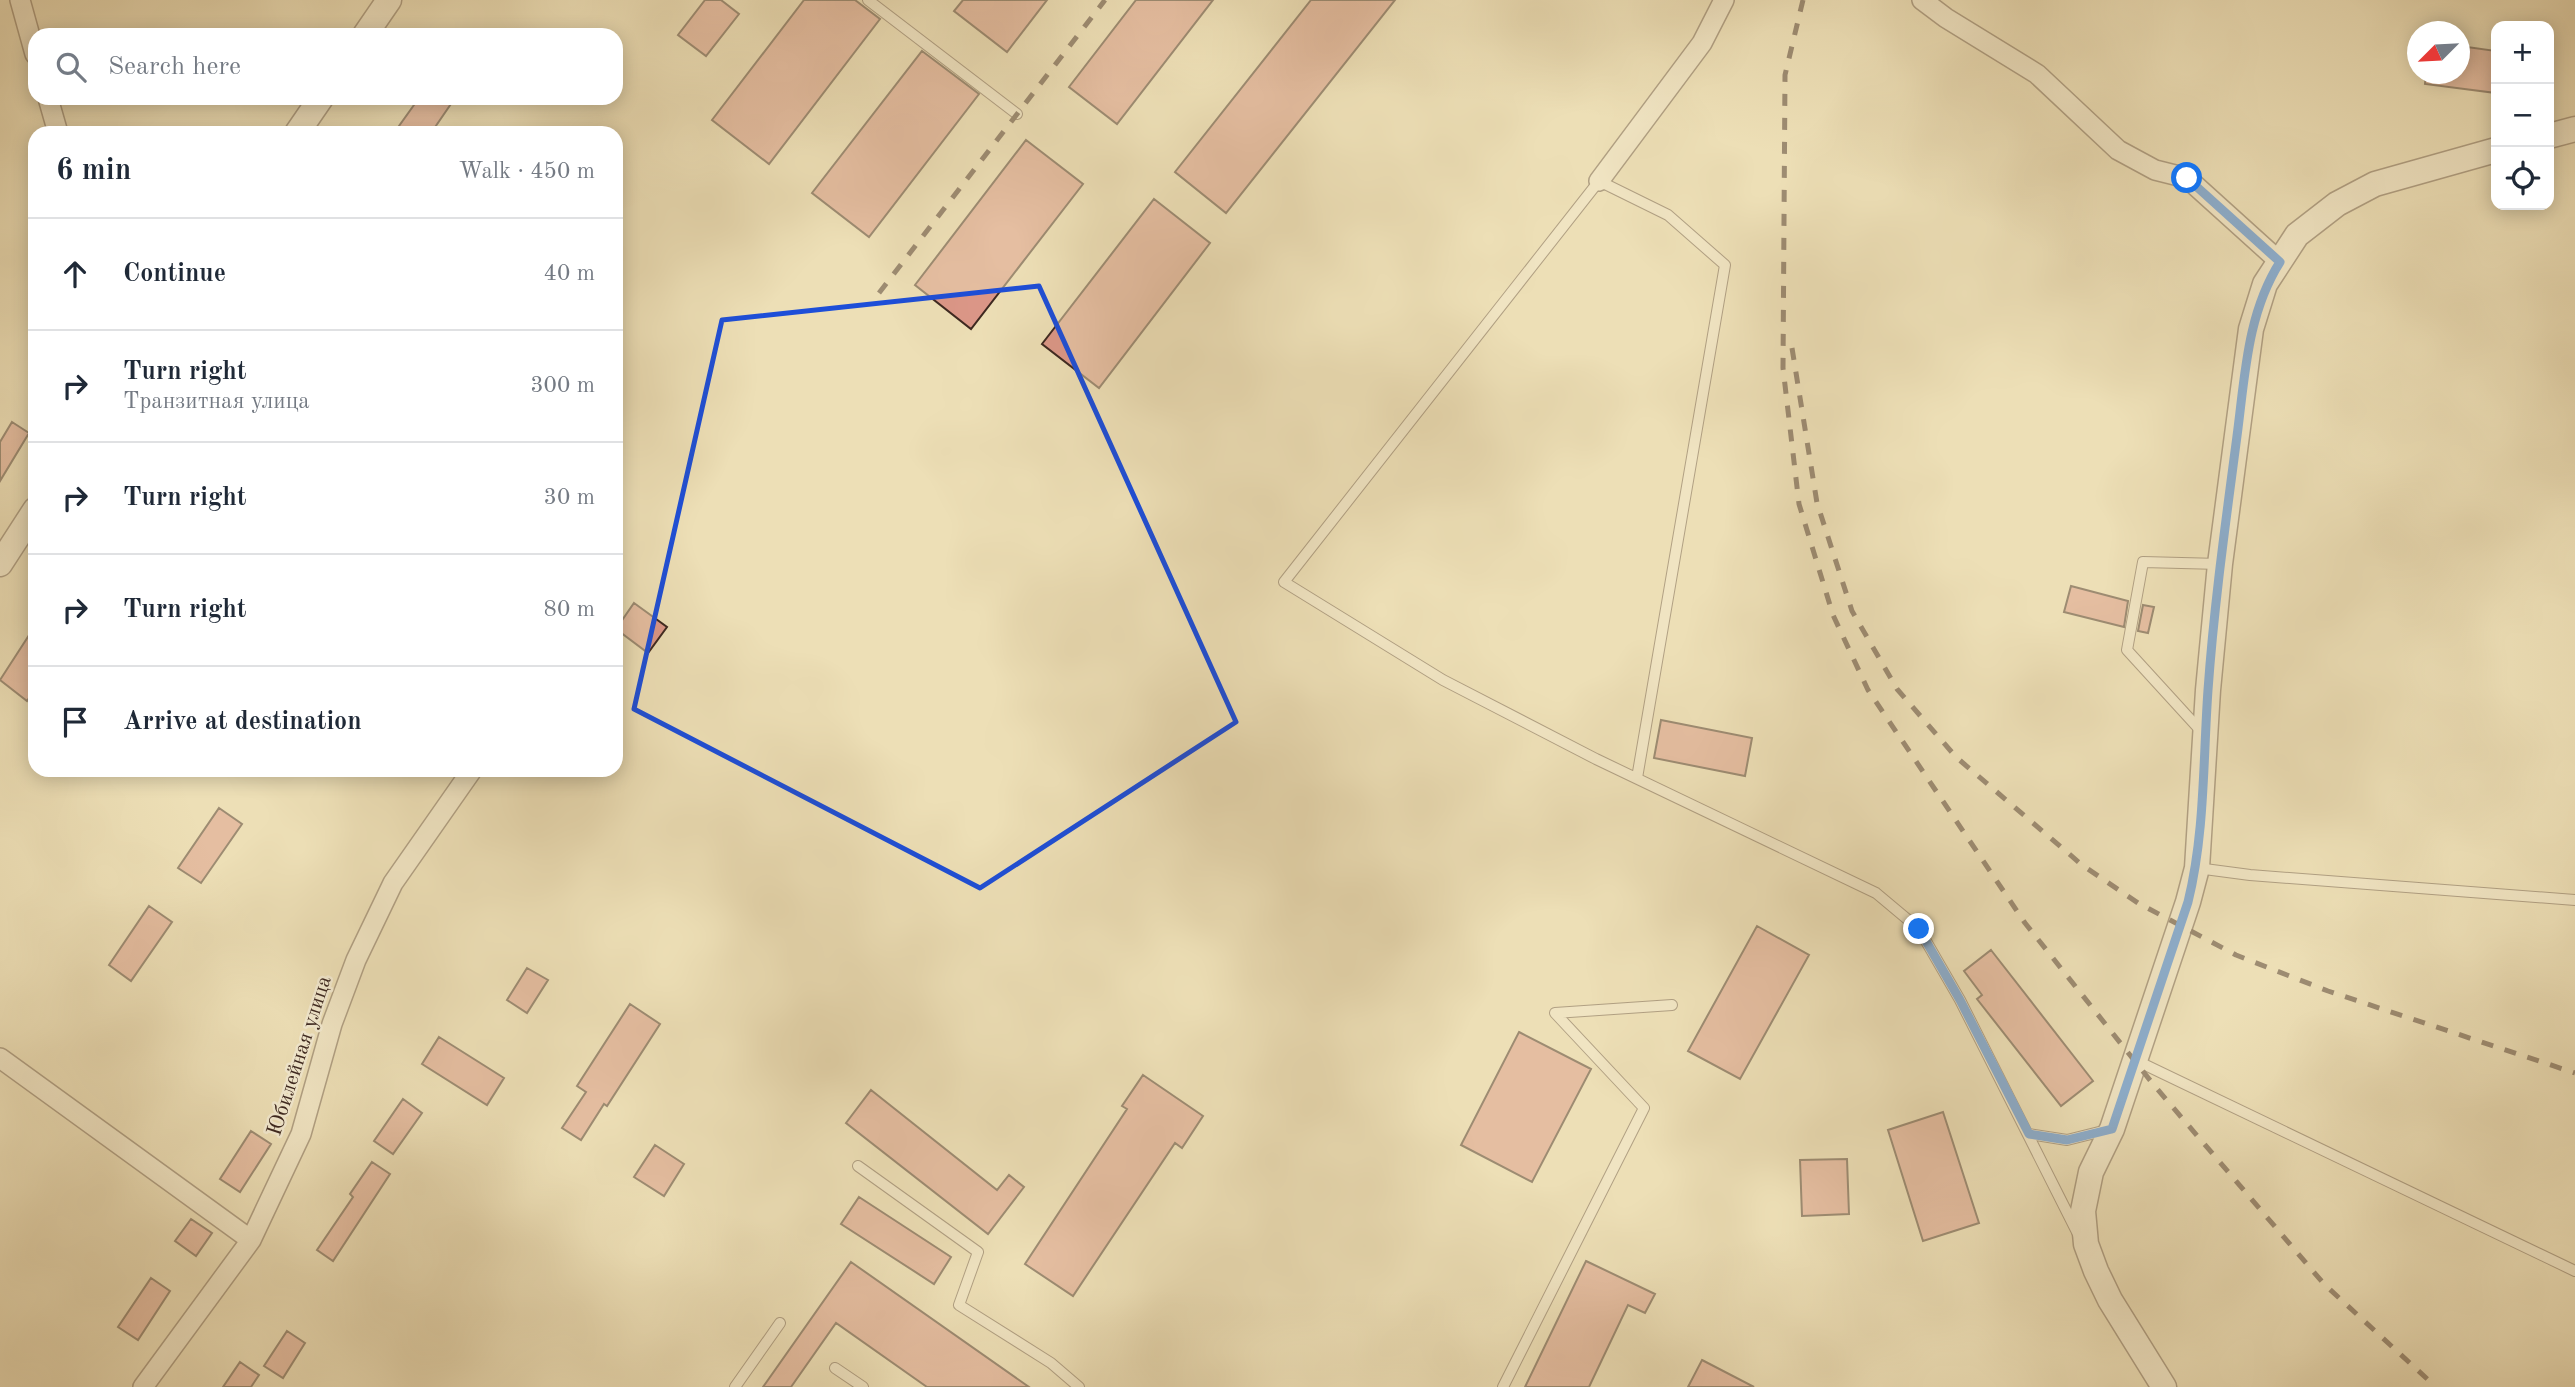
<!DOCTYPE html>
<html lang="en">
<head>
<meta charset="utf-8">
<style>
  body { margin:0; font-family:"Old Standard TT",serif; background:#f2f2f3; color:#1f2937 }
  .controls { position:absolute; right:21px; top:21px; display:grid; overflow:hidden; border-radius:14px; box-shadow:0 4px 18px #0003 }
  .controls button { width:63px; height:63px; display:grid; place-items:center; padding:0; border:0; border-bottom:2px solid #e0e1e3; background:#fff; color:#1f2937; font:35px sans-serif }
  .compass { position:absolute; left:2407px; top:21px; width:63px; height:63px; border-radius:50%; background:#fff; box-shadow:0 4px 18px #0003; rotate:246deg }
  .stop { position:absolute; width:21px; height:21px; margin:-16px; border:5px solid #1a73e8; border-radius:50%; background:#fff }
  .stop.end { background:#1a73e8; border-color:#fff; box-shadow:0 2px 7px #0008 }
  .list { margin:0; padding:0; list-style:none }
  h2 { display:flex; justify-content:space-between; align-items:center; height:91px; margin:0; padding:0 28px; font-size:30px }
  h2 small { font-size:23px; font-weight:400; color:#747a83 }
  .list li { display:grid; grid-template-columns:46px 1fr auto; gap:21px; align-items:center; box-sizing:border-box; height:112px; padding:0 28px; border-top:2px solid #e0e1e3 }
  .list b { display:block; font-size:26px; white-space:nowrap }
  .list p { margin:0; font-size:23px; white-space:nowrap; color:#747a83 }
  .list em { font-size:23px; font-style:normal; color:#747a83 }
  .icon { flex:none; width:38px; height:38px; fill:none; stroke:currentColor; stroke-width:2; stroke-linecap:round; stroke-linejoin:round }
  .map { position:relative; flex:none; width:2575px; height:1387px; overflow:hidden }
  .search { position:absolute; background:#fff; box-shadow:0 4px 18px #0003; left:28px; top:28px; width:595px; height:77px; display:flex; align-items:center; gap:18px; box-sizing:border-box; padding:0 24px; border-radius:21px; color:#747a83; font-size:26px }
  .panel { position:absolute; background:#fff; box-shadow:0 4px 18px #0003; left:28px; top:126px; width:595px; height:651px; border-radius:21px }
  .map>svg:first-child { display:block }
</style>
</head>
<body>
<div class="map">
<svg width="2575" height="1387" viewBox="0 0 2575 1387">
  <rect width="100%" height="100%" fill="#eddfb6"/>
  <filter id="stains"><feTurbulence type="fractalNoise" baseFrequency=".00286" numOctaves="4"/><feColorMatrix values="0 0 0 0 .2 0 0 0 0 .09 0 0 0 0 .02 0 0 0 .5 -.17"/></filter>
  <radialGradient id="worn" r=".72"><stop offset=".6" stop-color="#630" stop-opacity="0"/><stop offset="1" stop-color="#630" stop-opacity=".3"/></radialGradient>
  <path fill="#dc9788" stroke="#3d2820" stroke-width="2" d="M705 0H721L739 14 706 56 678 35Z
    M804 0H855L880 19 769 164 712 120Z
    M963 0H1047L1007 52 954 11Z
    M1136 0H1213L1117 124 1069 87Z
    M1311 0H1395L1226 213 1175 172Z
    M2460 46 2496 51V93L2425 84 2426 74H2460Z
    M922 51 979 94 869 237 812 193Z
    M419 98H455L431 133H394Z
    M1026 140 1083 184 971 329 915 285Z
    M1154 199 1210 243 1099 388 1042 344Z
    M12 422 29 433 0 481V442Z
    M2071 586 2128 601 2124 627 2064 612Z
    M634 603 667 627 648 653 616 629Z
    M2143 605 2154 607 2148 633 2138 631Z
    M35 626V689L27 701 0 680Z
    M1661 720 1752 738 1745 776 1654 758Z
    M219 808 242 824 201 883 178 868Z
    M149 906 172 922 131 981 109 965Z
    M1757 926 1809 955 1740 1079 1688 1051Z
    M1991 950 2093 1081 2061 1106 1977 999 1982 995 1964 971Z
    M527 968 548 980 527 1013 507 1000Z
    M630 1004 660 1024 607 1106 604 1104 581 1140 562 1128 586 1092 577 1086Z
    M1519 1032 1591 1069 1532 1182 1461 1145Z
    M439 1037 504 1078 487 1105 422 1064Z
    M1143 1075 1203 1116 1182 1148 1175 1143 1073 1296 1025 1264 1127 1109 1122 1106Z
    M871 1090 997 1190 1009 1175 1024 1187 988 1234 846 1123Z
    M403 1099 422 1113 393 1154 374 1141Z
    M1943 1112 1979 1223 1923 1241 1888 1130Z
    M251 1131 271 1144 240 1192 220 1179Z
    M655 1145 684 1164 664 1196 634 1177Z
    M1847 1159 1849 1214 1802 1216 1800 1160Z
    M372 1162 390 1174 333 1261 317 1250 353 1197 350 1194Z
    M859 1197 951 1257 934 1284 841 1224Z
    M191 1219 212 1233 196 1256 175 1241Z
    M1586 1261 1655 1294 1645 1313 1628 1305 1589 1387H1525Z
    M851 1262 1029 1387H927L836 1323 791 1387H763Z
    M151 1278 170 1291 138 1340 118 1327Z
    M287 1331 305 1343 283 1378 264 1366Z
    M1702 1360 1754 1387H1688Z
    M240 1362 259 1375 251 1387H223Z"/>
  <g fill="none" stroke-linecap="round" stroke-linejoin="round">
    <g stroke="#695646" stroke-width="12">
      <path id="service" d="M868 0 1017 114
        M2201 731 2127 650 2143 562 2220 564
        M1637 778 1725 265 1668 215 1599 181 1284 582 1443 680 1596 759 1876 893 1919 929 1960 1000 2078 1234
        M2197 868 2250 875 2575 900
        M2137 1061 2575 1271
        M2029 1134 2067 1140 2107 1130
        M858 1166 978 1252 959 1305 1051 1363 1079 1387
        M835 1368 863 1387
        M735 1387 780 1323
        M1503 1387 1644 1108 1555 1013 1672 1005"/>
    </g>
    <g stroke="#695646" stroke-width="22">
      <path id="minor" d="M20 0 35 54
        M1922 0 1946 18 2037 74 2118 150 2155 170 2187 178 2280 262
        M48 98 58 133
        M1599 181 1702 43 1724 0
        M0 1058 251 1240
        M143 1387 251 1240 301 1134 332 1024 356 960 393 883 472 770"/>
    </g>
    <g stroke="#695646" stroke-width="27">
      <path id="tertiary" d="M365 35 389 0
        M297 133 321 98
        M2549 136 2575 129
        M0 564 35 510
        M2164 1387 2110 1300 2096 1271 2086 1244 2083 1211 2091 1172 2112 1129 2188 902 2197 868 2208 690 2220 564 2251 329 2265 284 2297 235 2337 204 2375 184 2496 150"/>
    </g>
    <use href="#service" stroke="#f3ead0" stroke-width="10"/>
    <use href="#minor" stroke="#f3ead0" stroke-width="19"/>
    <use href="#tertiary" stroke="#f3ead0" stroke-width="24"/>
    <path stroke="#3d2820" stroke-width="5" stroke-dasharray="12 12" stroke-linecap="butt" d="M1803 0 1785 75 1783 368 1799 504 1833 615 1868 690 2025 923 2153 1084 2324 1284 2436 1387
      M879 293 1105 0
      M1792 348 1817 503 1852 611 1897 689 1956 757 2082 865 2138 903 2236 955 2328 991 2575 1073"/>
  </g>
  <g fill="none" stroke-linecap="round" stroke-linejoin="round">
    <path stroke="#1a73e8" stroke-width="9" d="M1919 929 1960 1000 2029 1134 2067 1140 2112 1129 2188 902C2205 833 2203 760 2208 690 2214 605 2226 520 2237 436 2245 376 2247 314 2280 262L2187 178"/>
  </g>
  <path d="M0 0H2575V1387H0ZM1039 286 1236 722 980 888 634 709 722 320Z" fill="#eddfb6" fill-opacity=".55" fill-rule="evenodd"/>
  <path fill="none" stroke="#1d4ed8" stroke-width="5" stroke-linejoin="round" d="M1039 286 1236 722 980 888 634 709 722 320Z"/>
  <g text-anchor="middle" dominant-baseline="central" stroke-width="5" stroke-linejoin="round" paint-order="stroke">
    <g font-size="21" fill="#3d2820" stroke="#f3ead0">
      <text transform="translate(300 1056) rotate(-72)">Юбилейная улица</text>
    </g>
  </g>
  <rect width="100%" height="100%" filter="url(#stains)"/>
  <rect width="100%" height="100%" fill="url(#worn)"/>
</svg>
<div class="controls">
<button>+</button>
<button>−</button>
<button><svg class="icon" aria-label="locate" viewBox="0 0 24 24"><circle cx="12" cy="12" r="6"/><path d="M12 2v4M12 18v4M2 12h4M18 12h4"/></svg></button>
</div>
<svg class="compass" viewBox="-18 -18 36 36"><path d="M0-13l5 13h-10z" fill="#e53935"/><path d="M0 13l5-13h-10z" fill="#747a83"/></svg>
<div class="stop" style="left:2187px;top:178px"></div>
<div class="stop end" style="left:1919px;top:929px"></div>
<div class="search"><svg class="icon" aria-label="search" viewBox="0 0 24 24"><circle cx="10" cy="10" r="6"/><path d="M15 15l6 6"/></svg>Search here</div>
<section class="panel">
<h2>6 min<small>Walk · 450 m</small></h2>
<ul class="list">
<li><svg class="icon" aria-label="ahead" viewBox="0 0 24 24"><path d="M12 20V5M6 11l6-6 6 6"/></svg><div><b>Continue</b></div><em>40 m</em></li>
<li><svg class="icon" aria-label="right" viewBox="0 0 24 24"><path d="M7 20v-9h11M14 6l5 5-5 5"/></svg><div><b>Turn right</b><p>Транзитная улица</p></div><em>300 m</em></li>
<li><svg class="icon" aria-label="right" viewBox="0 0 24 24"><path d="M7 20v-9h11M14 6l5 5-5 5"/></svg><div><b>Turn right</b></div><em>30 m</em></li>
<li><svg class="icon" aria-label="right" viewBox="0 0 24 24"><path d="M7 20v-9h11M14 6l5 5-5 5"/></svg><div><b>Turn right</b></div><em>80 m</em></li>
<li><svg class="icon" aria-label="arrive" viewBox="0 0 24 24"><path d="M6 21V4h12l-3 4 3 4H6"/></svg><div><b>Arrive at destination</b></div></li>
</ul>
</section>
</div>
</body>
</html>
